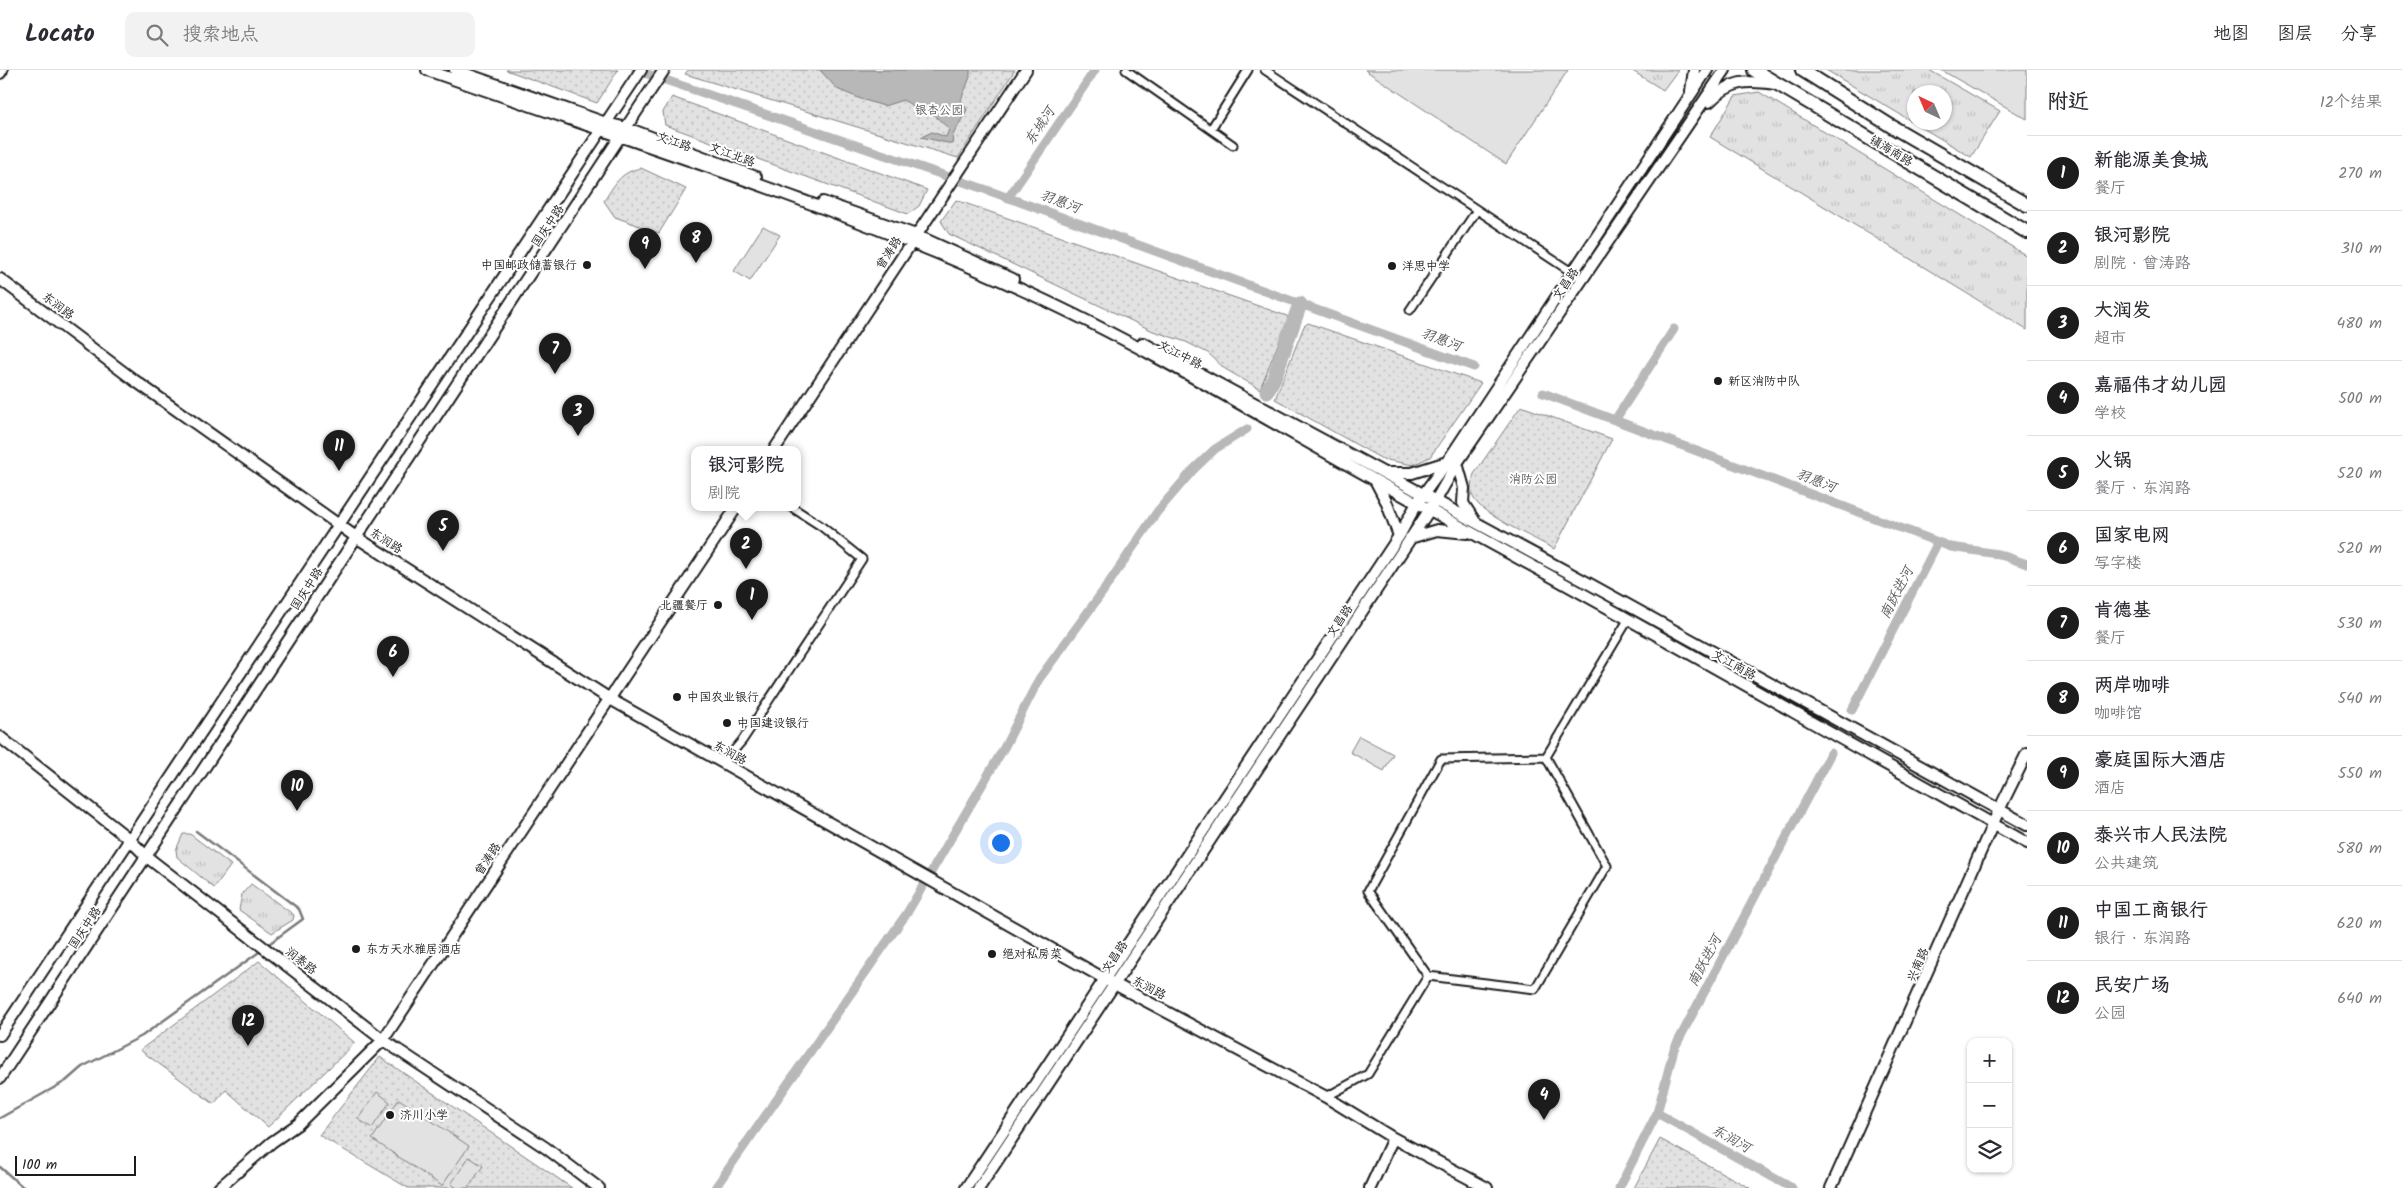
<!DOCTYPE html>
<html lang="zh">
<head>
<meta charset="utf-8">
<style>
  body { margin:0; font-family:Kalam,"LXGW WenKai TC",sans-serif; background:#f2f2f3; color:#2b2b33 }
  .controls { position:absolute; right:15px; bottom:15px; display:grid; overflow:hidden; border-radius:10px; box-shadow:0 1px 4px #0004 }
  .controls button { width:45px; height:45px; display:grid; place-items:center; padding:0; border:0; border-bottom:1px solid #e1e1e2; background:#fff; color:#2b2b33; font:25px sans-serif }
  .compass { position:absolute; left:1907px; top:15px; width:45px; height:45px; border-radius:50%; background:#fff; box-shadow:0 1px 4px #0004; rotate:316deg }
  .scale { position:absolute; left:15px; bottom:12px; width:121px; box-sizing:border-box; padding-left:5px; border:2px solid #1c1c1c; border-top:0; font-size:14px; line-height:18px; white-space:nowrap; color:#1c1c1c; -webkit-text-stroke:4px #fff; paint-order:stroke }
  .you { position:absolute; left:1000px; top:772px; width:18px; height:18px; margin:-12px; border:4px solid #fff; border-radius:50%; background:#1a73e8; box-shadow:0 0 0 8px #1a73e833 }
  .badge { display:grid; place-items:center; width:32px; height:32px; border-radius:50%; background:#1c1c1c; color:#fff; font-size:16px; font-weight:700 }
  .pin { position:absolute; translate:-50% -41px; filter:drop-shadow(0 1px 2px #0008) }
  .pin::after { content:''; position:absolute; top:26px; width:18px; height:15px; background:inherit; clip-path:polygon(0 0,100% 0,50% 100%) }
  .popup { position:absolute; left:691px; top:376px; width:110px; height:65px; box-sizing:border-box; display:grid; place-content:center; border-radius:10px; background:#fff; filter:drop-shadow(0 1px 4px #0005); font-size:16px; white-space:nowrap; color:#7c7c81 }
  .popup b { font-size:19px; color:#2b2b33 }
  .popup::after { content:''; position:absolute; left:50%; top:100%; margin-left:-10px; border:10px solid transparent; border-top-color:#fff }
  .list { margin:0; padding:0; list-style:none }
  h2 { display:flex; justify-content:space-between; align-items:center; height:65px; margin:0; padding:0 20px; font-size:21px }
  h2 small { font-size:16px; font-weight:400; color:#7c7c81 }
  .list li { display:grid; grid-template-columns:32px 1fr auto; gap:15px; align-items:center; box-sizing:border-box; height:75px; padding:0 20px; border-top:1px solid #e1e1e2 }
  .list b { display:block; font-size:19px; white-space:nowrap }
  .list p { margin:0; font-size:16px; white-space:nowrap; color:#7c7c81 }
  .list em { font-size:16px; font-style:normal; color:#7c7c81 }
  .icon { flex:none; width:28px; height:28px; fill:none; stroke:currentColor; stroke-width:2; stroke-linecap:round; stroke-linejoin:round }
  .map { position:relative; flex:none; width:2027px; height:1118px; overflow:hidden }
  header { display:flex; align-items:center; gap:30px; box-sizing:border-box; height:70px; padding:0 25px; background:#fff; border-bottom:1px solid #e1e1e2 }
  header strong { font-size:24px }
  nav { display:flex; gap:28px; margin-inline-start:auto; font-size:18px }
  .search { width:350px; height:45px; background:#f2f2f3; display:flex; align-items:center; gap:12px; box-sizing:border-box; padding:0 18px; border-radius:10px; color:#7c7c81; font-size:19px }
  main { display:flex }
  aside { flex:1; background:#fff }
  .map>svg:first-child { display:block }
</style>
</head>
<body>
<header>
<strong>Locato</strong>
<div class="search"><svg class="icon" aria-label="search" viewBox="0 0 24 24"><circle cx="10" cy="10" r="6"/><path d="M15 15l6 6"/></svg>搜索地点</div>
<nav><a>地图</a><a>图层</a><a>分享</a></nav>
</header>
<main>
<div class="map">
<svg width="2027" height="1118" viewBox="0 0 2027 1118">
  <defs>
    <pattern id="grass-tufts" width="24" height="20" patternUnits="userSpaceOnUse" patternTransform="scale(1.25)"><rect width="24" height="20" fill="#e2e2e2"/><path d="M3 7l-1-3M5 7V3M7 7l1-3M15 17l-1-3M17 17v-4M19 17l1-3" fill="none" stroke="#c1c1c1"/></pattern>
    <pattern id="park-dots" width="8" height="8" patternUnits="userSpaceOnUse" patternTransform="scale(1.25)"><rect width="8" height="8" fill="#e2e2e2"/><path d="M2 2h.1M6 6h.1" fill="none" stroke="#c1c1c1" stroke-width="1.8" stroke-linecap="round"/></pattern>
  </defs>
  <rect width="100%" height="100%" fill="#fff"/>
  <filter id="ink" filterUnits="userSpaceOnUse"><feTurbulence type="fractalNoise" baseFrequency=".02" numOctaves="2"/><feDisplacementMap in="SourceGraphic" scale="10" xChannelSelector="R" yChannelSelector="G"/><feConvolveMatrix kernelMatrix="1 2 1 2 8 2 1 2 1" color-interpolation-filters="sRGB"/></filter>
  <g filter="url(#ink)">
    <path fill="url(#grass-tufts)" stroke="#7f7f7f" fill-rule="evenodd" d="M1631 0H1678L1663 20Z
      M1826 0H1929L2000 41 1971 87ZM1914 22H1944V52H1914Z
      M1759 22 2027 186V260L1710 67 1735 26Z
      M183 764H190L231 795 214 818 177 787 176 780Z
      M251 814 290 842 294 845 293 850 272 863 239 840 242 824Z"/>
    <path fill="url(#park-dots)" stroke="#7f7f7f" d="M506 0H618L597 33Z
      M688 0H1015L958 88 685 4Z
      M672 27 927 120 919 136 908 144 665 55 663 42Z
      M641 98 686 119 659 163 615 147 604 131C615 114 620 102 641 98Z
      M956 130 1287 246 1288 249 1260 319 1225 299 1208 283 1186 272 1153 261 949 164 941 151Z
      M1308 253 1481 313 1430 387 1413 395 1382 389 1275 329 1304 256Z
      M1521 336 1612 369 1554 479C1535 468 1481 445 1473 427 1469 419 1472 412 1474 404Z
      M259 891 355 973 268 1057 226 1020 214 1034 140 980Z
      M380 987 572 1118H408L319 1065Z
      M1660 1069 1750 1118H1634Z"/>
    <path fill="#e2e2e2" stroke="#7f7f7f" d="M1365 0H1568L1506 94Z
      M1941 0H2027V49Z
      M763 156 780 165 750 211 734 201Z
      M1359 666 1393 684 1384 701 1350 682Z
      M377 1022 390 1032 372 1058 358 1049Z
      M399 1029 469 1076 442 1116 372 1069Z
      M469 1087 483 1096 468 1118H457L451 1114Z"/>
    <path fill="#b8b8b8" stroke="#7a7a7a" d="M820 0H970V7L961 30 967 40 953 65 952 74 921 67 932 62 946 67 949 59 931 42 920 40 903 30 884 36 861 29 837 19Z"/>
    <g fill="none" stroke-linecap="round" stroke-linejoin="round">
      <path stroke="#7a7a7a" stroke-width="2.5" d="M196 761 299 839 303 849 266 876
        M0 1048 66 1011 82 997 142 966 262 880
        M0 1097 24 1118"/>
      <path stroke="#b8b8b8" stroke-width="9" d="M636 0 987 120 1474 297
        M1008 128 1095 0
        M1543 323 1951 477 1998 484 2027 494
        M1615 350 1674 259
        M1852 640 1938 472
        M1657 1043 1792 1118
        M715 1118 907 843 1005 676 1039 609 1104 520 1157 442 1193 400 1215 379 1247 359
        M1619 1118 1657 1043 1674 979 1831 683"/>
      <path stroke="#b8b8b8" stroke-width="15" d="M1267 321 1274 308 1300 234"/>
      <g stroke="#1c1c1c" stroke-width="11">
        <path id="street" d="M1126 0 1233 75
          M1265 0 1576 205
          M1211 59 1248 0
          M1410 240 1477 140
          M723 693 742 671 862 489 821 456 793 438
          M1428 906 1535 919 1607 796 1546 687
          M1326 1027 1368 1004 1428 906 1368 821 1441 689 1546 687 1628 550"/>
      </g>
      <g stroke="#1c1c1c" stroke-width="14">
        <path id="secondary" d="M427 0C629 71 836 134 1031 224 1164 285 1288 364 1417 433 1622 543 1823 660 2027 773
          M455 0 606 53 627 58 756 107
          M0 3 2 0
          M1691 21 1694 0
          M1709 32C1731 10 1746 10 1775 14
          M823 132 916 165 1013 209
          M0 209 134 310 356 467 610 629 1105 909 1326 1027 1393 1068 1487 1118
          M1143 273 1586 512 2027 755
          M774 380 1026 0
          M1457 393 1464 418 1463 433 1474 450
          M1385 403H1412L1447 392
          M1375 410 1386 431 1399 466
          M1410 468 1437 460 1467 463
          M0 667 129 769 147 787 383 970 546 1078 599 1118
          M0 965 641 0
          M0 1008 664 0
          M219 1118 272 1072 298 1054 383 970 736 438
          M966 1118 1399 466 1417 433 1447 392 1707 0
          M979 1118 1436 430 1457 393 1725 0
          M1370 1118 1393 1068
          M1831 1118 1999 740 2027 683"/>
      </g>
      <g stroke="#1c1c1c" stroke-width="16">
        <path id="highway" d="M1754 0 2027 162
          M1802 0 1891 56 2027 135"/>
      </g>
      <use href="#street" stroke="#fff" stroke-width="7"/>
      <use href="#secondary" stroke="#fff" stroke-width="10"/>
      <use href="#highway" stroke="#fff" stroke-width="12"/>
    </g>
  </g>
  <g fill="#1c1c1c" stroke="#fff" stroke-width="2">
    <circle cx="587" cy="195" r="5"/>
    <circle cx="1392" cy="196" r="5"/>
    <circle cx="1718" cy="311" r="5"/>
    <circle cx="718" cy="535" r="5"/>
    <circle cx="677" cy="627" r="5"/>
    <circle cx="727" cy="653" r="5"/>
    <circle cx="356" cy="879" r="5"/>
    <circle cx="992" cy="884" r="5"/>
    <circle cx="390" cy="1045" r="5"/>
  </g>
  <g text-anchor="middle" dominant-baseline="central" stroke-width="4" stroke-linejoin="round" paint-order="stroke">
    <g font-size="12" fill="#575757" stroke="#fff">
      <text x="939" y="40">银杏公园</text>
      <text x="1533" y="409">消防公园</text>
    </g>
    <g font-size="12" fill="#1c1c1c" stroke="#fff">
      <text transform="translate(674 72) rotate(19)">文江路</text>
      <text transform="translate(1891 81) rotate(31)">镇海南路</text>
      <text transform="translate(732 85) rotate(20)">文江北路</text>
      <text transform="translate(548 156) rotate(-56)">国庆中路</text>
      <text transform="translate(889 183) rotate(-57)">曾涛路</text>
      <text transform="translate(1566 214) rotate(-56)">文昌路</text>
      <text transform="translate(58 236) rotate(37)">东润路</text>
      <text transform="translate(1180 285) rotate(27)">文江中路</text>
      <text transform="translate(386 471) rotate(33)">东润路</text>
      <text transform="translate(307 519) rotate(-57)">国庆中路</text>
      <text transform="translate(1340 551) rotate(-56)">文昌路</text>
      <text transform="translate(1734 595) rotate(29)">文江南路</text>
      <text transform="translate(730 683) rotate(29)">东润路</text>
      <text transform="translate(488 789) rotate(-56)">曾涛路</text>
      <text transform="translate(85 858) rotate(-56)">国庆中路</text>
      <text transform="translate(1115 887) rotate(-56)">文昌路</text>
      <text transform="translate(301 891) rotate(38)">润泰路</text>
      <text transform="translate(1918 895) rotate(-66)">兴南路</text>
      <text transform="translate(1149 918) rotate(28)">东润路</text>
    </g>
    <g font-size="12" fill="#1c1c1c" stroke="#fff" text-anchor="start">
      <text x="577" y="195" text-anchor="end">中国邮政储蓄银行</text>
      <text x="1402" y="196">洋思中学</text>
      <text x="1728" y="311">新区消防中队</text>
      <text x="708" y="535" text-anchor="end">北疆餐厅</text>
      <text x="687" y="627">中国农业银行</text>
      <text x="737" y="653">中国建设银行</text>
      <text x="366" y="879">东方天水雅居酒店</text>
      <text x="1002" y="884">绝对私房菜</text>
      <text x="400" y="1045">济川小学</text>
    </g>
    <g font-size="14" font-style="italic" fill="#5a5a5a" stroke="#fff">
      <text transform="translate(1040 56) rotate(-56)">东城河</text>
      <text transform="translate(1060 132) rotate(20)">羽惠河</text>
      <text transform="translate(1441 270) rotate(20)">羽惠河</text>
      <text transform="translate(1816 411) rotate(21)">羽惠河</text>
      <text transform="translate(1897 523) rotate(-63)">南跃进河</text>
      <text transform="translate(1705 891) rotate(-62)">南跃进河</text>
      <text transform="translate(1731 1069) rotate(29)">东润河</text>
    </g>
  </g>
</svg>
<div class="controls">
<button>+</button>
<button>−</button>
<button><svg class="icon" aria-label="layers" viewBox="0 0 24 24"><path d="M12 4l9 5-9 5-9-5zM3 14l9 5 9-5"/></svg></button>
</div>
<svg class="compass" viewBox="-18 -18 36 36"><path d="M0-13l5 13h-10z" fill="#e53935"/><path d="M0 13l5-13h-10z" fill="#7c7c81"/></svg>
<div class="scale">100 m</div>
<div class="you"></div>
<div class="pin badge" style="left:752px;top:550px">1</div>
<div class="pin badge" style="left:746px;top:499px">2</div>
<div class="popup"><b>银河影院</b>剧院</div>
<div class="pin badge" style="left:578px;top:366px">3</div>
<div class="pin badge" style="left:1544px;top:1050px">4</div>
<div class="pin badge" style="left:443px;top:481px">5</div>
<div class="pin badge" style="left:393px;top:607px">6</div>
<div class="pin badge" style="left:555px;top:304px">7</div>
<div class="pin badge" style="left:696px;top:193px">8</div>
<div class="pin badge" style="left:645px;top:199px">9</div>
<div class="pin badge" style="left:297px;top:741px">10</div>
<div class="pin badge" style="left:339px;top:401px">11</div>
<div class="pin badge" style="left:248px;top:976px">12</div>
</div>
<aside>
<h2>附近<small>12个结果</small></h2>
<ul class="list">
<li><span class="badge">1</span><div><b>新能源美食城</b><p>餐厅</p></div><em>270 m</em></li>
<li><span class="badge">2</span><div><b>银河影院</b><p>剧院 · 曾涛路</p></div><em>310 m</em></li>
<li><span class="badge">3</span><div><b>大润发</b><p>超市</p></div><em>480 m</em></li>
<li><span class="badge">4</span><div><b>嘉福伟才幼儿园</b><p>学校</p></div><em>500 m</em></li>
<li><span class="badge">5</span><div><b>火锅</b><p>餐厅 · 东润路</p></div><em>520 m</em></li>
<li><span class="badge">6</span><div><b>国家电网</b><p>写字楼</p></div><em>520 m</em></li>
<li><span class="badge">7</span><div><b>肯德基</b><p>餐厅</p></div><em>530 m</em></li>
<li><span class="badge">8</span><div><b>两岸咖啡</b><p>咖啡馆</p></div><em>540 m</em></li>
<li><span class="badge">9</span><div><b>豪庭国际大酒店</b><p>酒店</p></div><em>550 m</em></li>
<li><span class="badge">10</span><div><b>泰兴市人民法院</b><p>公共建筑</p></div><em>580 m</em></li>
<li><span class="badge">11</span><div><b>中国工商银行</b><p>银行 · 东润路</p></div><em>620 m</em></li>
<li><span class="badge">12</span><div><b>民安广场</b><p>公园</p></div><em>640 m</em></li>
</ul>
</aside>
</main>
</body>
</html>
